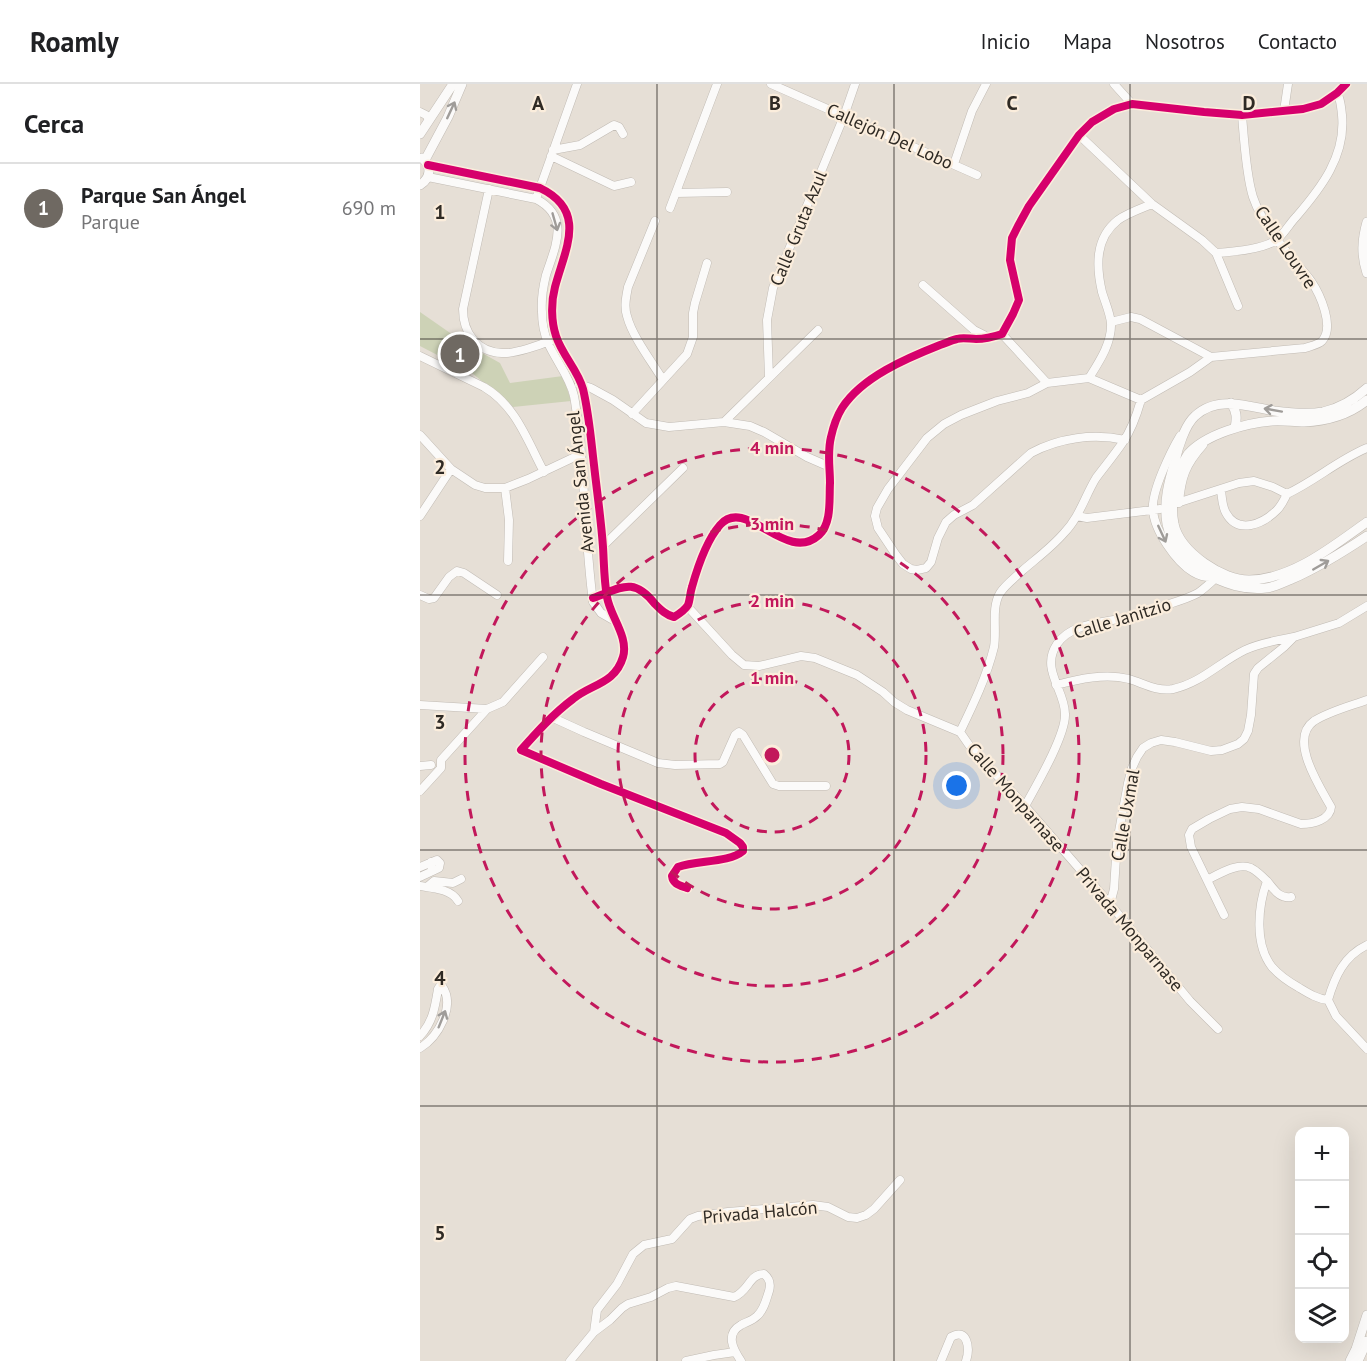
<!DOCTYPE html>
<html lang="es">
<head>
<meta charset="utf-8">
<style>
  body { margin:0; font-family:"PT Sans",sans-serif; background:#f6f6f6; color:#202124 }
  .controls { position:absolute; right:18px; bottom:18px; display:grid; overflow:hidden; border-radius:12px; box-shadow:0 6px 24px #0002 }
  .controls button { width:54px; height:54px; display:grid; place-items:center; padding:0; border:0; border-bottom:2px solid #e0e0e0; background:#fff; color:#202124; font:30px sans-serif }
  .you { position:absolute; left:537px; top:702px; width:21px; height:21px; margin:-15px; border:4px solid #fff; border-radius:50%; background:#1a73e8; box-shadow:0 0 0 9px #1a73e833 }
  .badge { display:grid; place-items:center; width:39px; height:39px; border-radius:50%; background:#6f6962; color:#fff; font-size:20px; font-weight:700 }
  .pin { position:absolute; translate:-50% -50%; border:3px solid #fff; box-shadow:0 2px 6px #0006 }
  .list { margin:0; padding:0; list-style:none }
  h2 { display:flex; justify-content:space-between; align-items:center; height:78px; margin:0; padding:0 24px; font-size:26px }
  h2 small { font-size:20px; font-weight:400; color:#757577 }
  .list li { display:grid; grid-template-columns:39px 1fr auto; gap:18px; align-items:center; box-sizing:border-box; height:90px; padding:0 24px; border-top:2px solid #e0e0e0 }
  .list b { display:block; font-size:22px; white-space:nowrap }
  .list p { margin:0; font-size:20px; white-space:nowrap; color:#757577 }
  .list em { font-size:20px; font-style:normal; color:#757577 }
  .icon { flex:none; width:33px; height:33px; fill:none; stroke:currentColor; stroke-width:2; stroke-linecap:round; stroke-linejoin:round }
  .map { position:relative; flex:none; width:947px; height:1277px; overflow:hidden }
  header { display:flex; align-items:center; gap:36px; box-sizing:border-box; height:84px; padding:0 30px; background:#fff; border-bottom:2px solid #e0e0e0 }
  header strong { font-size:28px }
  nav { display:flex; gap:33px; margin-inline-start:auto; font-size:21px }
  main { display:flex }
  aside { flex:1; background:#fff }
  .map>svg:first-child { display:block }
</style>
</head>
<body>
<header>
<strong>Roamly</strong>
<nav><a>Inicio</a><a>Mapa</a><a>Nosotros</a><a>Contacto</a></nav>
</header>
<main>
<aside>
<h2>Cerca<small></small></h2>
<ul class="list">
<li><span class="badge">1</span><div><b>Parque San Ángel</b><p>Parque</p></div><em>690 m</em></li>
</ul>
</aside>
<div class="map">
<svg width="947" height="1277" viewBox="0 0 947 1277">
  <rect width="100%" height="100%" fill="#e6dfd6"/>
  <path fill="#cdd2b6" d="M0 228 46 260 80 279 90 299 143 292 151 317 93 323 52 289 0 262Z"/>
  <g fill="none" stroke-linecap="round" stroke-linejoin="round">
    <g stroke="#c1bbb4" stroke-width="9">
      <path id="minor" d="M351 0 557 91
        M694 0 712 20
        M864 27 868 0
        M0 28 6 31 9 35
        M659 51 732 120 782 156 796 169C813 168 840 166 855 157 863 152 869 140 876 133 901 104 926 72 922 31 921 23 921 16 917 9
        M133 66 160 61 194 41 199 43 203 50
        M131 72 194 102 211 98
        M534 80 552 27 566 0
        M8 81 120 104C168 127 145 165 135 203 131 218 131 237 136 252 142 271 158 286 163 305 169 330 171 356 174 381 177 408 181 435 183 463 184 479 184 496 187 513 190 532 209 553 203 573 195 600 171 600 153 615 133 630 117 648 101 666L181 700 306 749 320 759 323 763V767C309 779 277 776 258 783L252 792C253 800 259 801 267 804
        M8 93 116 115C151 133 135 163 126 191 123 203 121 215 122 228 122 238 124 249 128 259 136 277 150 293 154 312 157 327 158 343 160 358 165 411 166 465 173 518L181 529 195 537
        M69 105 43 225C43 249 57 268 82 269 95 270 120 261 132 256
        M256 109 307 108
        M116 115 157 0
        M250 124 297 0
        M235 137 208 203C206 213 204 223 207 232 212 252 232 278 243 296
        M796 169 818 222
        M503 201 554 246 564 251 566 255
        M691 238 711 233 720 235 791 273
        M582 250 627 299
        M0 272 64 303C96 322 107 356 124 388
        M349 293 347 236 353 204 424 32 435 0
        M669 294C679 278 692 259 691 239 690 229 685 218 682 208 676 182 675 154 698 136 708 129 720 125 732 120
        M159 300 171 304 193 316 226 339 249 343 304 338 330 342 344 348 387 373 410 383
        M212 330 267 270 273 253V229L275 219 287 179
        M304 338 398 246
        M0 351 31 385 55 401 65 404H85L108 395 161 370
        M760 352C751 367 731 408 733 426 734 446 756 478 773 488 778 491 784 493 790 493
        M705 356C673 349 639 354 611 369L553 421 534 431 526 438 518 454 511 478 506 484 497 486 491 485 483 480 476 471 458 444 455 432 457 424 468 405 507 354 524 340 541 331 577 317 608 309 627 299 669 294 721 316 770 288 791 273 885 264C890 262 898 261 902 257 915 243 900 210 891 197 880 182 866 169 856 154 847 142 838 128 833 113 826 91 824 55 822 31
        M85 404 89 436 88 477
        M801 406C802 414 802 422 806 429 818 451 843 440 857 426 862 421 864 416 867 410 895 397 918 376 947 364
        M757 419 819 399 834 397 853 403 867 410
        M759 419C761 393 766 380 783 361
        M0 432 31 385
        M657 432 667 434 740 425
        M183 462 263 384
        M0 511 9 515 14 514 29 493 37 487 44 489 77 511
        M173 514C201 504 213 492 235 520 241 526 246 531 254 533 259 530 265 526 268 521 270 516 270 509 272 503 277 485 287 456 300 441 326 411 366 481 399 451 412 439 409 415 410 399 410 383 407 369 411 353 413 344 417 332 422 324 442 293 487 274 520 261 526 259 532 256 537 255 543 253 550 255 556 255 565 255 573 253 582 250L593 230 599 216 590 176 592 154 598 142 609 122 659 51 672 38 694 25 712 20 784 28 822 31 883 25 901 20 917 9 926 0
        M267 522 312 571 324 581 339 582 381 572 395 574 437 591 463 608 474 618 487 626 540 648 549 661 605 722 690 820 770 917 798 945
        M636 601C659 595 685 589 709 595 723 599 737 608 753 605 781 599 800 578 825 566 840 559 858 556 874 553
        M0 621 67 625
        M131 633 164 648 238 679 255 681 300 680 303 678 315 651 319 648 323 651 353 700 359 702H406
        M540 648C553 621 567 592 574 563 577 545 571 524 580 509 586 500 596 493 603 486 617 474 632 463 644 449 659 434 665 412 676 394 685 382 695 370 703 358 712 345 717 330 721 316
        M0 682 11 681
        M0 707 21 684V676L67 625 83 618 123 573
        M605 722C616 702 646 651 645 630 645 606 620 585 637 560 652 538 685 539 708 533 720 530 732 526 743 522 755 518 767 515 778 509 784 505 790 499 796 494
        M0 783 17 776 20 779 19 784 15 786C12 785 10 782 11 778
        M0 793 15 786
        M787 796C799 790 818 778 831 784 837 787 842 792 847 797 838 822 834 860 852 883 859 891 869 898 878 903 888 909 897 915 908 916L916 932 947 965
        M847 797C854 805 859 815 871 813
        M0 802C13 804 31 805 38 817
        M7 803 14 797 33 799 41 795
        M690 820 694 805 697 758 708 699 712 684 717 673 723 664 731 659 741 656 755 658 791 667 802 666 818 660 824 655 828 647 831 631 834 590 838 584 864 563 874 553 919 539 947 522
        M804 831 771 763 769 751 772 745 789 735 810 725 822 723 839 725 881 740C893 740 910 736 911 723 900 703 868 655 894 637 910 627 930 622 947 616
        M908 916C915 892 924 872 947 861
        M0 952C13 938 15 923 18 905L20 902H22C36 922 18 953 0 964
        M174 1248 177 1226 197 1200 213 1170 224 1161 252 1155 270 1135 278 1132 308 1128 393 1121 408 1123 428 1133 437 1134 446 1131 454 1125 480 1096
        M150 1277 174 1248 190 1236 202 1224 208 1220 231 1213 248 1204 256 1202 314 1213C329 1207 329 1190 344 1190 350 1195 351 1200 349 1207 346 1216 344 1226 337 1232 332 1237 326 1238 321 1241 305 1250 313 1265 321 1277
        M266 1277 294 1271 315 1268
        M521 1277 531 1253C548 1243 550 1265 546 1277"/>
    </g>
    <g stroke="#c1bbb4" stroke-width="10">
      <path id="tertiary" d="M0 50 33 0
        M5 76 28 33 42 0
        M0 101C11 94 12 82 2 74
        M947 138C942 156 941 171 947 189
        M947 304C935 315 920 324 903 328 887 331 870 329 854 327 828 322 797 311 775 332 765 341 758 364 755 377 749 397 743 418 747 440 755 479 807 509 846 504 855 503 864 498 872 495 899 483 923 468 947 452
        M947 316C929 331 906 337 884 338 873 338 862 336 852 337 826 339 786 350 768 370 764 376 761 384 759 391 753 406 751 424 754 440 760 468 803 497 830 496 873 495 913 462 947 438
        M811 319C817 328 817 334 815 344
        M930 1277 936 1265 947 1231
        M938 1277 947 1257"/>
    </g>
    <use href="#minor" stroke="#fbfaf9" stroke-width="8"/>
    <use href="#tertiary" stroke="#fbfaf9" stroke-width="9"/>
    <g stroke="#fbeddc" stroke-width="11">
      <path id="cycleway" d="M8 81 120 104C168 127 145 165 135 203 131 218 131 237 136 252 142 271 158 286 163 305 169 330 171 356 174 381 177 408 181 435 183 463 184 479 184 496 187 513 190 532 209 553 203 573 195 600 171 600 153 615 133 630 117 648 101 666L181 700 306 749 320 759 323 763V767C309 779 277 776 258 783L252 792C253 800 259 801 267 804
        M173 514C201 504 213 492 235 520 241 526 246 531 254 533 259 530 265 526 268 521 270 516 270 509 272 503 277 485 287 456 300 441 326 411 366 481 399 451 412 439 409 415 410 399 410 383 407 369 411 353 413 344 417 332 422 324 442 293 487 274 520 261 526 259 532 256 537 255 543 253 550 255 556 255 565 255 573 253 582 250L593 230 599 216 590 176 592 154 598 142 609 122 659 51 672 38 694 25 712 20 784 28 822 31 883 25 901 20 917 9 926 0"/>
    </g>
    <use href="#cycleway" stroke="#d6006c" stroke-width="8"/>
  </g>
  <defs><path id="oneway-shaft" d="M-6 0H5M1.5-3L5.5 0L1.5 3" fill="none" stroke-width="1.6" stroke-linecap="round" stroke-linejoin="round" transform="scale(1.5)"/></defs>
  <g stroke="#9f9c99">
    <use href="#oneway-shaft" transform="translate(31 26) rotate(-65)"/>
    <use href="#oneway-shaft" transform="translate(135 138) rotate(74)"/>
    <use href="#oneway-shaft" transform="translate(853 326) rotate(-170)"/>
    <use href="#oneway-shaft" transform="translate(742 450) rotate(65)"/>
    <use href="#oneway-shaft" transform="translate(901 481) rotate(-30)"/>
    <use href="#oneway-shaft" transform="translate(22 935) rotate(-68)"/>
  </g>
  <path fill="none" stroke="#2f2a24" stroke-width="1.5" stroke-opacity="0.55" d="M237 0V1277M474 0V1277M710 0V1277M0 255H947M0 511H947M0 766H947M0 1022H947"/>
  <g fill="none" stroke="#c2185b" stroke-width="3" stroke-dasharray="10 8">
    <circle cx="352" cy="671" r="77"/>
    <circle cx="352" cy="671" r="154"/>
    <circle cx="352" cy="671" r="231"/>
    <circle cx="352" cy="671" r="307"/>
  </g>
  <g text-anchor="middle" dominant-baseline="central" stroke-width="4.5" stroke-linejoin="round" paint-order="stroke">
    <g font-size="18" fill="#2f2a24" stroke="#fbeddc">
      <text transform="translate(470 52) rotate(24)">Callejón Del Lobo</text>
      <text transform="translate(378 144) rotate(-68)">Calle Gruta Azul</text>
      <text transform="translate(866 163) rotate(56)">Calle Louvre</text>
      <text transform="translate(160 398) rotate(-96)">Avenida San Ángel</text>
      <text transform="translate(702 534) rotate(-17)">Calle Janitzio</text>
      <text transform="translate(596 713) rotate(49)">Calle Monparnase</text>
      <text transform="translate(705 731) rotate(-80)">Calle Uxmal</text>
      <text transform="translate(710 845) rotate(50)">Privada Monparnase</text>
      <text transform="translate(340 1128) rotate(-5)">Privada Halcón</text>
    </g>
  </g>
  <g font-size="20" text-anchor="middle" font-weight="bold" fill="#2f2a24" stroke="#fbeddc" stroke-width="4.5" stroke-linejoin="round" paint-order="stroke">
    <text x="118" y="26">A</text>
    <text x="355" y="26">B</text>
    <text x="592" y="26">C</text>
    <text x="829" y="26">D</text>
    <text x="20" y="135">1</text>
    <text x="20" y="390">2</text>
    <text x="20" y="645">3</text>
    <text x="20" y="901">4</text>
    <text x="20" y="1156">5</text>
  </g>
  <circle cx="352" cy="671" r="9" fill="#c2185b" stroke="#fbeddc" stroke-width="3"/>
  <g font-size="18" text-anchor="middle" font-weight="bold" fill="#c2185b" stroke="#fbeddc" stroke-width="4.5" stroke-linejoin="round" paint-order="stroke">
    <text x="352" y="370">4 min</text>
    <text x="352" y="446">3 min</text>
    <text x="352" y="523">2 min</text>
    <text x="352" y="600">1 min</text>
  </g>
</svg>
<div class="controls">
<button>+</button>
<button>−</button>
<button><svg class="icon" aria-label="locate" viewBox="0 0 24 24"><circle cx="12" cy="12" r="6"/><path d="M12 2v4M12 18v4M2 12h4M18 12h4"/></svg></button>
<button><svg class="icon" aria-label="layers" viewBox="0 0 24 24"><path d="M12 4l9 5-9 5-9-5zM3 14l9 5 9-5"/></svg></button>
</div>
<div class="you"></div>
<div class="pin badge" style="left:40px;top:270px">1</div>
</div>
</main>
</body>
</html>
